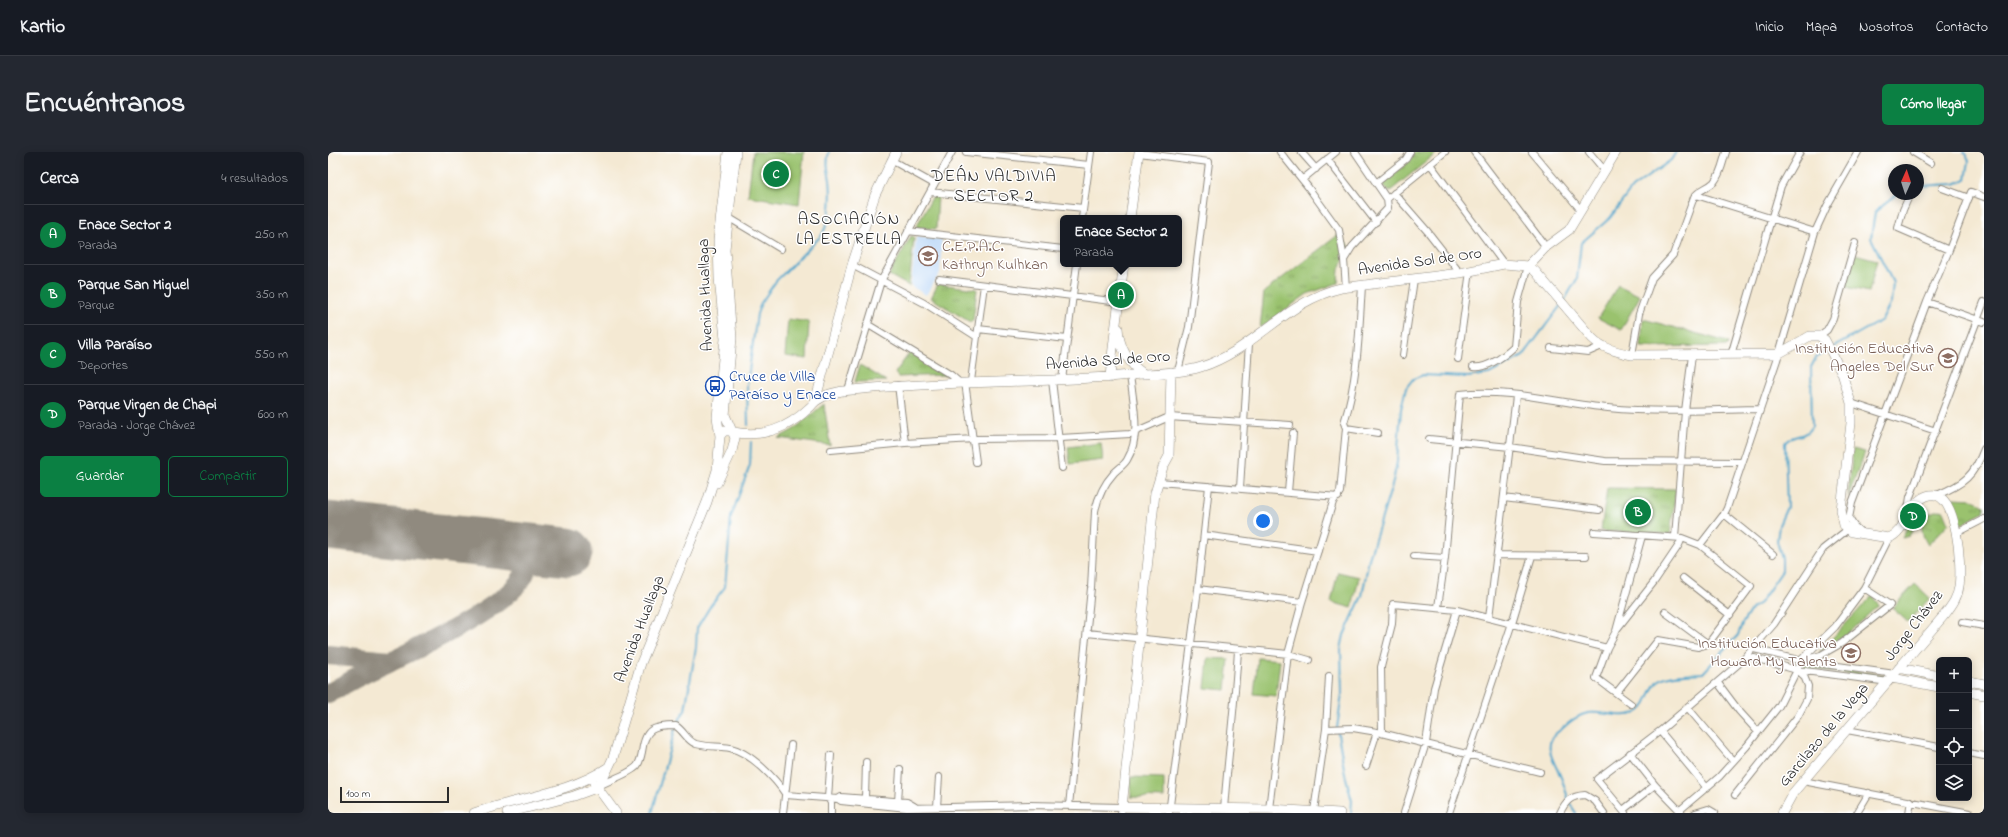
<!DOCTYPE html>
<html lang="es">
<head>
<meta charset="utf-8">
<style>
  body { margin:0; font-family:"Indie Flower",sans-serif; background:#242831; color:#f1f3f6 }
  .controls { position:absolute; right:12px; bottom:12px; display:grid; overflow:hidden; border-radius:6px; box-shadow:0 2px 10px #0003 }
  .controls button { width:36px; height:36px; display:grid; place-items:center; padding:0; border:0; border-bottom:1px solid #363941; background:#171b24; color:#f1f3f6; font:20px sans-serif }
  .compass { position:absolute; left:1560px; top:12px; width:36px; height:36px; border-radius:50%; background:#171b24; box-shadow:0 2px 10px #0003; rotate:3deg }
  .scale { position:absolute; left:12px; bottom:10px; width:109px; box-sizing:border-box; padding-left:4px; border:2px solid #2b2b2b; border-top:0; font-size:11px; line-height:14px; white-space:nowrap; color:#2b2b2b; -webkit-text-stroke:3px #fff; paint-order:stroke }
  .you { position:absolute; left:935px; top:369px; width:14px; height:14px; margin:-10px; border:3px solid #fff; border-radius:50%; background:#1a73e8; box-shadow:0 0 0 6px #1a73e833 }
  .badge { display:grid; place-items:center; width:26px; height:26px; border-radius:50%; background:#0b8043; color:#fff; font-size:13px; font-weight:700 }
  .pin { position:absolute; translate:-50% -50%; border:2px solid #fff; box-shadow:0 1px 4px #0006 }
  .popup { position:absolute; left:732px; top:63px; width:122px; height:52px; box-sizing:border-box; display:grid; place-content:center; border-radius:6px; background:#171b24; filter:drop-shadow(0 1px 3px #0005); font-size:13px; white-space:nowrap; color:#9ea1a6 }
  .popup b { font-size:15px; color:#f1f3f6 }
  .popup::after { content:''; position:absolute; left:50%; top:100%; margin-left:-8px; border:8px solid transparent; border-top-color:#171b24 }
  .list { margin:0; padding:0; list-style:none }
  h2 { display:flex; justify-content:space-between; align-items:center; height:52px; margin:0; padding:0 16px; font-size:17px }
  h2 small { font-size:13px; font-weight:400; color:#9ea1a6 }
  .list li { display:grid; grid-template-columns:26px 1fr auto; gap:12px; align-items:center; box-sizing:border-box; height:60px; padding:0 16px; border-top:1px solid #363941 }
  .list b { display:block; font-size:15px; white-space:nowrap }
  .list p { margin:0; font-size:13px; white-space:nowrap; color:#9ea1a6 }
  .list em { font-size:13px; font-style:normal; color:#9ea1a6 }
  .actions { display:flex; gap:8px; padding:12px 16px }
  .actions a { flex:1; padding:9px 0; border:1px solid #0b8043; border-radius:6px; text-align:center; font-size:14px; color:#0b8043 }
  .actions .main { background:#0b8043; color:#fff }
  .icon { flex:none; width:22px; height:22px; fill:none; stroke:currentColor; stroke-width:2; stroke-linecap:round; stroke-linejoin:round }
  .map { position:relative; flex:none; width:1656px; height:661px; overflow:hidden; border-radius:6px }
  header { display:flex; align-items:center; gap:24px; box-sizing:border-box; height:56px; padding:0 20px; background:#171b24; border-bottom:1px solid #363941 }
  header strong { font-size:19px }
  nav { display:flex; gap:22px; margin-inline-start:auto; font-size:14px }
  .intro { display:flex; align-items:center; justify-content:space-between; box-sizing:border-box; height:96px; padding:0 24px }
  h1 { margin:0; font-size:28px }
  .button { padding:10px 18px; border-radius:6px; background:#0b8043; color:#fff; font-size:14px; font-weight:700 }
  main { display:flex; gap:24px; padding:0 24px }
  aside { flex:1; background:#171b24; border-radius:6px; box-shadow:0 2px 10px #0003 }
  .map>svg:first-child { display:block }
</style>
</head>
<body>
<header>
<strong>Kartio</strong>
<nav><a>Inicio</a><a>Mapa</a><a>Nosotros</a><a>Contacto</a></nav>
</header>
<div class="intro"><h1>Encuéntranos</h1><a class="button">Cómo llegar</a></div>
<main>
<aside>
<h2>Cerca<small>4 resultados</small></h2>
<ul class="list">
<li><span class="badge">A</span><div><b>Enace Sector 2</b><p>Parada</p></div><em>250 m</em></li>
<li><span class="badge">B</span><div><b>Parque San Miguel</b><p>Parque</p></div><em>350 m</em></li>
<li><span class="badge">C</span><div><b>Villa Paraíso</b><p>Deportes</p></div><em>550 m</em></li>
<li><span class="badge">D</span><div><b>Parque Virgen de Chapi</b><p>Parada · Jorge Chávez</p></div><em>600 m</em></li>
</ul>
<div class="actions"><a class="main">Guardar</a><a>Compartir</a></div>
</aside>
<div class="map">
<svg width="1656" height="661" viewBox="0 0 1656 661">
  <defs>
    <pattern id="park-tufts" width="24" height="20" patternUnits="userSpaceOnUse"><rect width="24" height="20" fill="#9ac26e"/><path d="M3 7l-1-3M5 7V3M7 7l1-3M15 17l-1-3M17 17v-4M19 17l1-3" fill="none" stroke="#7e9e5b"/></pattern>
  </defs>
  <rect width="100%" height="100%" fill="#fff"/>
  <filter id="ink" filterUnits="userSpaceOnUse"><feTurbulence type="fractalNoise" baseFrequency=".025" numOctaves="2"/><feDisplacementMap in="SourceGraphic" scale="8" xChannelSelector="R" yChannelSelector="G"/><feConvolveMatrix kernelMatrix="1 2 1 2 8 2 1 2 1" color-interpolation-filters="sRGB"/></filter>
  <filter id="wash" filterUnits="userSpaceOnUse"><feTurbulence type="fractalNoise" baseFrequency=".012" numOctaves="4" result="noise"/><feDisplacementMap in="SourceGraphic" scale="16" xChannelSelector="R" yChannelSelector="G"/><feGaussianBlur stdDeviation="0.9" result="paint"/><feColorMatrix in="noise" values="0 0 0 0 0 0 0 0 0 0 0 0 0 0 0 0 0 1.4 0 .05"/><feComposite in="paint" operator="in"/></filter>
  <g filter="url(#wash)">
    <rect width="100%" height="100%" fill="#f4e9d3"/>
    <path fill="#c6def8" d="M588 85 614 87 612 121 598 143 583 134Z"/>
    <path fill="#9ac26e" stroke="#62764c" d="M425 0H476L471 52 420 44Z
      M605 44H610L608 77 588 75Z
      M583 84 586 85 581 134 561 123Z
      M1527 102 1549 108 1541 140 1518 135Z
      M1290 133 1312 144 1293 178 1270 166Z
      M460 167 481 170 479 207 457 204Z
      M1315 167 1400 190 1399 194 1313 195Z
      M532 213 558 229 527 230Z
      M773 291 775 308 742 312 740 295Z
      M1525 297 1537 300 1520 345Z
      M1594 357 1597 359 1581 384 1574 386 1583 368Z
      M1010 420 1031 425 1024 456 1003 450Z
      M1587 432 1602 446 1580 470 1564 456Z
      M1544 444 1551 453 1514 486 1491 500Z
      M880 506 901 507 898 538 877 536Z
      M930 506 952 508 948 544 926 542Z
      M1476 513 1556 523V526L1476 516Z
      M803 625 836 626V646L803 645Z"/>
    <path fill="url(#park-tufts)" stroke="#62764c" d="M1086 0H1110L1061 40 1054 31 1082 9Z
      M1010 83 1022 95 1011 117 1010 131 979 142 932 176 936 140Z
      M610 132 649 137 645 168 642 170 603 146Z
      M582 200 617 223 570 225 567 221Z
      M496 252 502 293 450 286 465 278Z
      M1279 336 1348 337 1342 382 1273 379Z
      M1626 346 1645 347 1656 354V360L1632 373 1623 350Z
      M1612 358 1616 359 1621 371 1600 393C1590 378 1591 361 1612 358Z"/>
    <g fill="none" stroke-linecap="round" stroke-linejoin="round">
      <path stroke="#4fa5cc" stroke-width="2" d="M1590 34 1626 32 1638 27 1641 9 1636 0
        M1236 149 1249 127 1253 91 1282 66 1304 36 1343 8 1348 0
        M1504 196 1554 168 1563 151 1565 131 1543 86 1547 60 1569 42
        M420 273 419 233 429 162 433 151 448 129 494 83C503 66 504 47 502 28 500 18 498 10 501 0
        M324 661 348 574 357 558 368 496 369 476 383 453 397 435 403 365 422 313 423 290
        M1023 661 1024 649 1017 622 1009 576 1014 542 1013 497 1016 483 1034 444 1041 407 1065 330 1069 310 1073 257 1078 236 1085 227 1095 223 1140 225 1161 222 1195 204 1233 153
        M1248 661C1239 650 1239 640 1234 628 1230 616 1215 597 1225 585 1227 581 1233 578 1236 575 1243 569 1250 563 1260 561 1275 559 1294 567 1308 561 1321 556 1320 535 1333 527 1344 521 1362 522 1375 521L1410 483 1414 472 1424 456 1432 451 1454 419V407L1449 389 1451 373 1459 355 1457 291C1464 281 1476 288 1484 274L1483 215 1488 206 1500 198"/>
      <path stroke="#908a7f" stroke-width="20" d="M0 503 62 509
        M0 542C19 530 39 520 59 511 80 500 252 426 182 394"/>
      <path stroke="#908a7f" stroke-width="49" d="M0 374 240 400"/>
    </g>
  </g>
  <g filter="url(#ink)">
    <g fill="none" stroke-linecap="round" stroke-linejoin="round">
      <g stroke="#908a7f" stroke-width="8">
        <path id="street" d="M638 0 761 13
          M952 0 980 35 1011 78 1016 108
          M973 0 988 17
          M1146 0 1218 95
          M1204 0 1252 57
          M1261 0 1277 19
          M1585 0 1603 11
          M811 1 881 10 861 175 850 219
          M999 7 1048 70
          M563 8 606 32
          M1102 12 1176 112
          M975 27 1008 0
          M1048 31 1078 7 1082 0
          M1614 36 1641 46
          M602 40 755 56
          M1066 41 1100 80 1132 121
          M1582 42 1575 58 1570 76 1621 98
          M1368 43 1487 80
          M1059 47 1117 0
          M398 64 453 97
          M754 66 763 0
          M580 79 735 97
          M524 113 596 151 649 185
          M611 127 791 150
          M1018 136 1016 108 1024 95 1060 56 1059 47 1027 0
          M1599 150 1656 170
          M539 172 623 223 631 230
          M650 177 739 187
          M1491 184 1499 178 1505 167 1527 91
          M1223 196 1260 200 1274 194
          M1075 203 1086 127
          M1304 203 1311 162 1324 126 1345 103 1366 45C1372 37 1380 36 1386 30 1393 22 1395 9 1398 0
          M1403 203 1453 34 1472 0
          M1130 207 1142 119
          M1145 215C1159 217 1176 204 1186 195L1190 150 1200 114
          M724 228 734 316
          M734 228 749 112
          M643 229 656 133
          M637 230 648 310
          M570 233 577 291
          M520 238 553 129 624 0
          M1523 251 1608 279
          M1018 276 1050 281
          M1101 287 1182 295 1277 309 1414 310
          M503 298 577 291 646 287 732 286 802 282 841 265 962 273
          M831 330 1010 345
          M912 336 921 191
          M960 340 965 281
          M1609 343C1636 332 1646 324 1656 297
          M1176 346 1271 358
          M1396 362 1445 402
          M1579 363 1582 345 1656 150
          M1266 380 1354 386 1372 393 1423 434 1380 492 1370 495 1330 488 1289 540
          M1534 381 1526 374 1521 366 1524 351 1599 150 1621 98 1643 40 1656 45
          M1629 381 1656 367
          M876 383 990 399
          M1347 385 1357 259 1364 203
          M1372 393 1396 362 1399 356 1449 208 1487 80 1499 54 1530 0
          M1169 403 1258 404
          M1086 404 1117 406
          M1355 426 1402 463
          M870 437 974 450
          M1110 455 1117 406 1132 242C1180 236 1231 251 1280 256 1330 261 1381 258 1432 257
          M1337 460 1380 492
          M1161 466 1188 244
          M1634 470 1656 474
          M1289 477 1326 430 1351 393 1354 386
          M759 481 960 502 981 508
          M1426 497 1474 509 1567 522
          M1419 504 1469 518 1561 530
          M1474 507 1507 475 1536 436 1561 386
          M1390 531 1411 559 1430 580
          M1303 552 1268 526 1279 496 1288 479 1314 384
          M1360 556 1405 609
          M998 577 1025 576 1049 580 1212 620
          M1519 578 1611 595
          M1332 579 1379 636
          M1054 581 1053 515 1064 472 1065 452 1129 458 1279 496
          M1302 601 1327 633 1353 660
          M1641 601 1656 604
          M503 603 500 646 503 651V661
          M1038 614 1049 580
          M1475 629 1642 661
          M273 633C282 628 303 621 309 614 312 610 313 605 314 600 317 576 325 574 348 574 356 579 359 589 368 592 379 595 391 594 402 596 422 600 448 627 458 643
          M458 643 510 647 513 649 579 656 701 653 794 655 793 661
          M1407 643 1470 564 1479 547 1480 534 1476 524 1469 518 1472 509 1493 503 1514 491 1562 453 1536 436
          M537 646 538 610
          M510 647 513 645 579 650 586 654
          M570 650 572 617
          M741 654 763 436 767 359C770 345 776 332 786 321 790 317 796 313 799 308 814 283 805 250 802 223
          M609 655 611 625
          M896 657C900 604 907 551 910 498
          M941 657 960 502 974 450 1005 350 1012 340 1018 276 1016 271C1030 227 1031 180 1034 134
          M1295 658 1327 633
          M1352 658 1391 625 1419 594 1451 554 1469 518
          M986 659 998 577 1001 524
          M455 661 463 593
          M841 661 870 437 881 334
          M1076 661 1098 591 1106 536 1129 458
          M1121 661 1184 471 1204 404
          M1232 661C1238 648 1243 644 1257 643L1267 649 1276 661
          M1297 661 1269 627 1332 579 1414 509 1446 472 1495 397 1519 378
          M1367 661 1380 657 1387 661
          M1529 661 1541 641
          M1581 661 1583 649"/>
      </g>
      <g stroke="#908a7f" stroke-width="10">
        <path id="secondary" d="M802 66 811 0
          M1200 114 1218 95 1241 78 1288 0
          M790 176C791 194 800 212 816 222
          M843 220 841 304 835 315 827 341 794 655 941 657 1012 661
          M782 226C785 188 791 150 796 112
          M487 250 524 113 547 43 568 0
          M405 280C435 286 459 277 481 256 484 254 485 251 488 249 497 242 512 239 524 238 617 228 710 232 802 223 825 221 850 222 873 215 925 199 959 148 1013 136L1132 121 1176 112 1200 114 1207 119 1264 186C1275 197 1290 200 1304 203L1450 202 1482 184H1491L1497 188 1514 221 1523 251V271L1513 358 1516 373 1524 380 1561 386C1579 379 1581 347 1602 343 1630 337 1634 418 1631 434 1630 445 1624 453 1618 461L1465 641 1454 661
          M392 284 389 265 397 187 391 126 390 88 400 0
          M389 331 404 299 407 286 397 263 404 186 397 97 408 0
          M1571 516 1611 524
          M1564 526 1611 535
          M1641 529 1656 532
          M1641 540 1656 543
          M266 631 288 661
          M146 661C189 646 242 641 279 616
          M179 661 246 644 268 636 275 627 285 606 313 511 379 350 389 318 392 284 396 279H403"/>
      </g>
      <use href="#street" stroke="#fff" stroke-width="6"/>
      <use href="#secondary" stroke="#fff" stroke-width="9"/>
    </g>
  </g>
  <defs>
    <g id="school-ring" transform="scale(1)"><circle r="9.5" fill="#fff" stroke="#8d6e63" stroke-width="1.5"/><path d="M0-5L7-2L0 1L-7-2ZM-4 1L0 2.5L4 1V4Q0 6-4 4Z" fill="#8d6e63"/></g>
    <g id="bus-ring" transform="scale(1)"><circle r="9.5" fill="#fff" stroke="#1a4fb4" stroke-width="1.5"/><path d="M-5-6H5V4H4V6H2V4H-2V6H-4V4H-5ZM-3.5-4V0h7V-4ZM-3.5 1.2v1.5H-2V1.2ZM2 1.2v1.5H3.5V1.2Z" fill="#1a4fb4"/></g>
  </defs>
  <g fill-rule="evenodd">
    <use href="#school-ring" x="600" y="104"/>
    <use href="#school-ring" x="1620" y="206"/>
    <use href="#bus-ring" x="387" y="234"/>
    <use href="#school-ring" x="1523" y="501"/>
  </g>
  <g text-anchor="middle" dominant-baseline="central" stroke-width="3" stroke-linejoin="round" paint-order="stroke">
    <g font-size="16" fill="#785e54" stroke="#fff" text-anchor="end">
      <text x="614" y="95" text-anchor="start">C.E.P.A.C.<tspan x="614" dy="18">Kathryn Kulhkan</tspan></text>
      <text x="1606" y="197">Institución Educativa<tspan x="1606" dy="18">Angeles Del Sur</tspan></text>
      <text x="1509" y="492">Institución Educativa<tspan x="1509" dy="18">Howard My Talents</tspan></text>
    </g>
    <g font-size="16" fill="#2b2b2b" stroke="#fff">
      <text transform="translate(1092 110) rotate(-8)">Avenida Sol de Oro</text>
      <text transform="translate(378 143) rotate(-92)">Avenida Huallaga</text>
      <text transform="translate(780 209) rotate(-4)">Avenida Sol de Oro</text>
      <text transform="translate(1586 474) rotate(-52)">Jorge Chávez</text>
      <text transform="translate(312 477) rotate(-69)">Avenida Huallaga</text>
      <text transform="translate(1496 583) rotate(-50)">Garcilazo de la Vega</text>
    </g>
    <g font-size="16" fill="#164399" stroke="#fff" text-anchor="start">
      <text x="401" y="225">Cruce de Villa<tspan x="401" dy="18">Paraíso y Enace</tspan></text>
    </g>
    <g font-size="17" letter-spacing="1" fill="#2b2b2b" stroke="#fff">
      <text x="666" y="24">DEÁN VALDIVIA<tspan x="666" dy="20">SECTOR 2</tspan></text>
      <text x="521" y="67">ASOCIACIÓN<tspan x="521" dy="20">LA ESTRELLA</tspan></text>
    </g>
  </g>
</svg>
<div class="controls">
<button>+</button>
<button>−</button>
<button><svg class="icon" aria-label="locate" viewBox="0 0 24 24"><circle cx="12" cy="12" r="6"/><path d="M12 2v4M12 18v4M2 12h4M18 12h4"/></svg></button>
<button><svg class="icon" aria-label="layers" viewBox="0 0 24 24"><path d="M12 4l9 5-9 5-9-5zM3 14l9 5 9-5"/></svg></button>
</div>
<svg class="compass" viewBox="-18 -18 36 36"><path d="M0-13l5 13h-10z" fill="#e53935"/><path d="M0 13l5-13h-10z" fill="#9ea1a6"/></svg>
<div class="scale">100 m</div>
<div class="you"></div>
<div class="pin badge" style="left:793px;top:143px">A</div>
<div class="popup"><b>Enace Sector 2</b>Parada</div>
<div class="pin badge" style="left:1310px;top:360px">B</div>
<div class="pin badge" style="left:448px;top:22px">C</div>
<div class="pin badge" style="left:1585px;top:364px">D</div>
</div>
</main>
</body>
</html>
